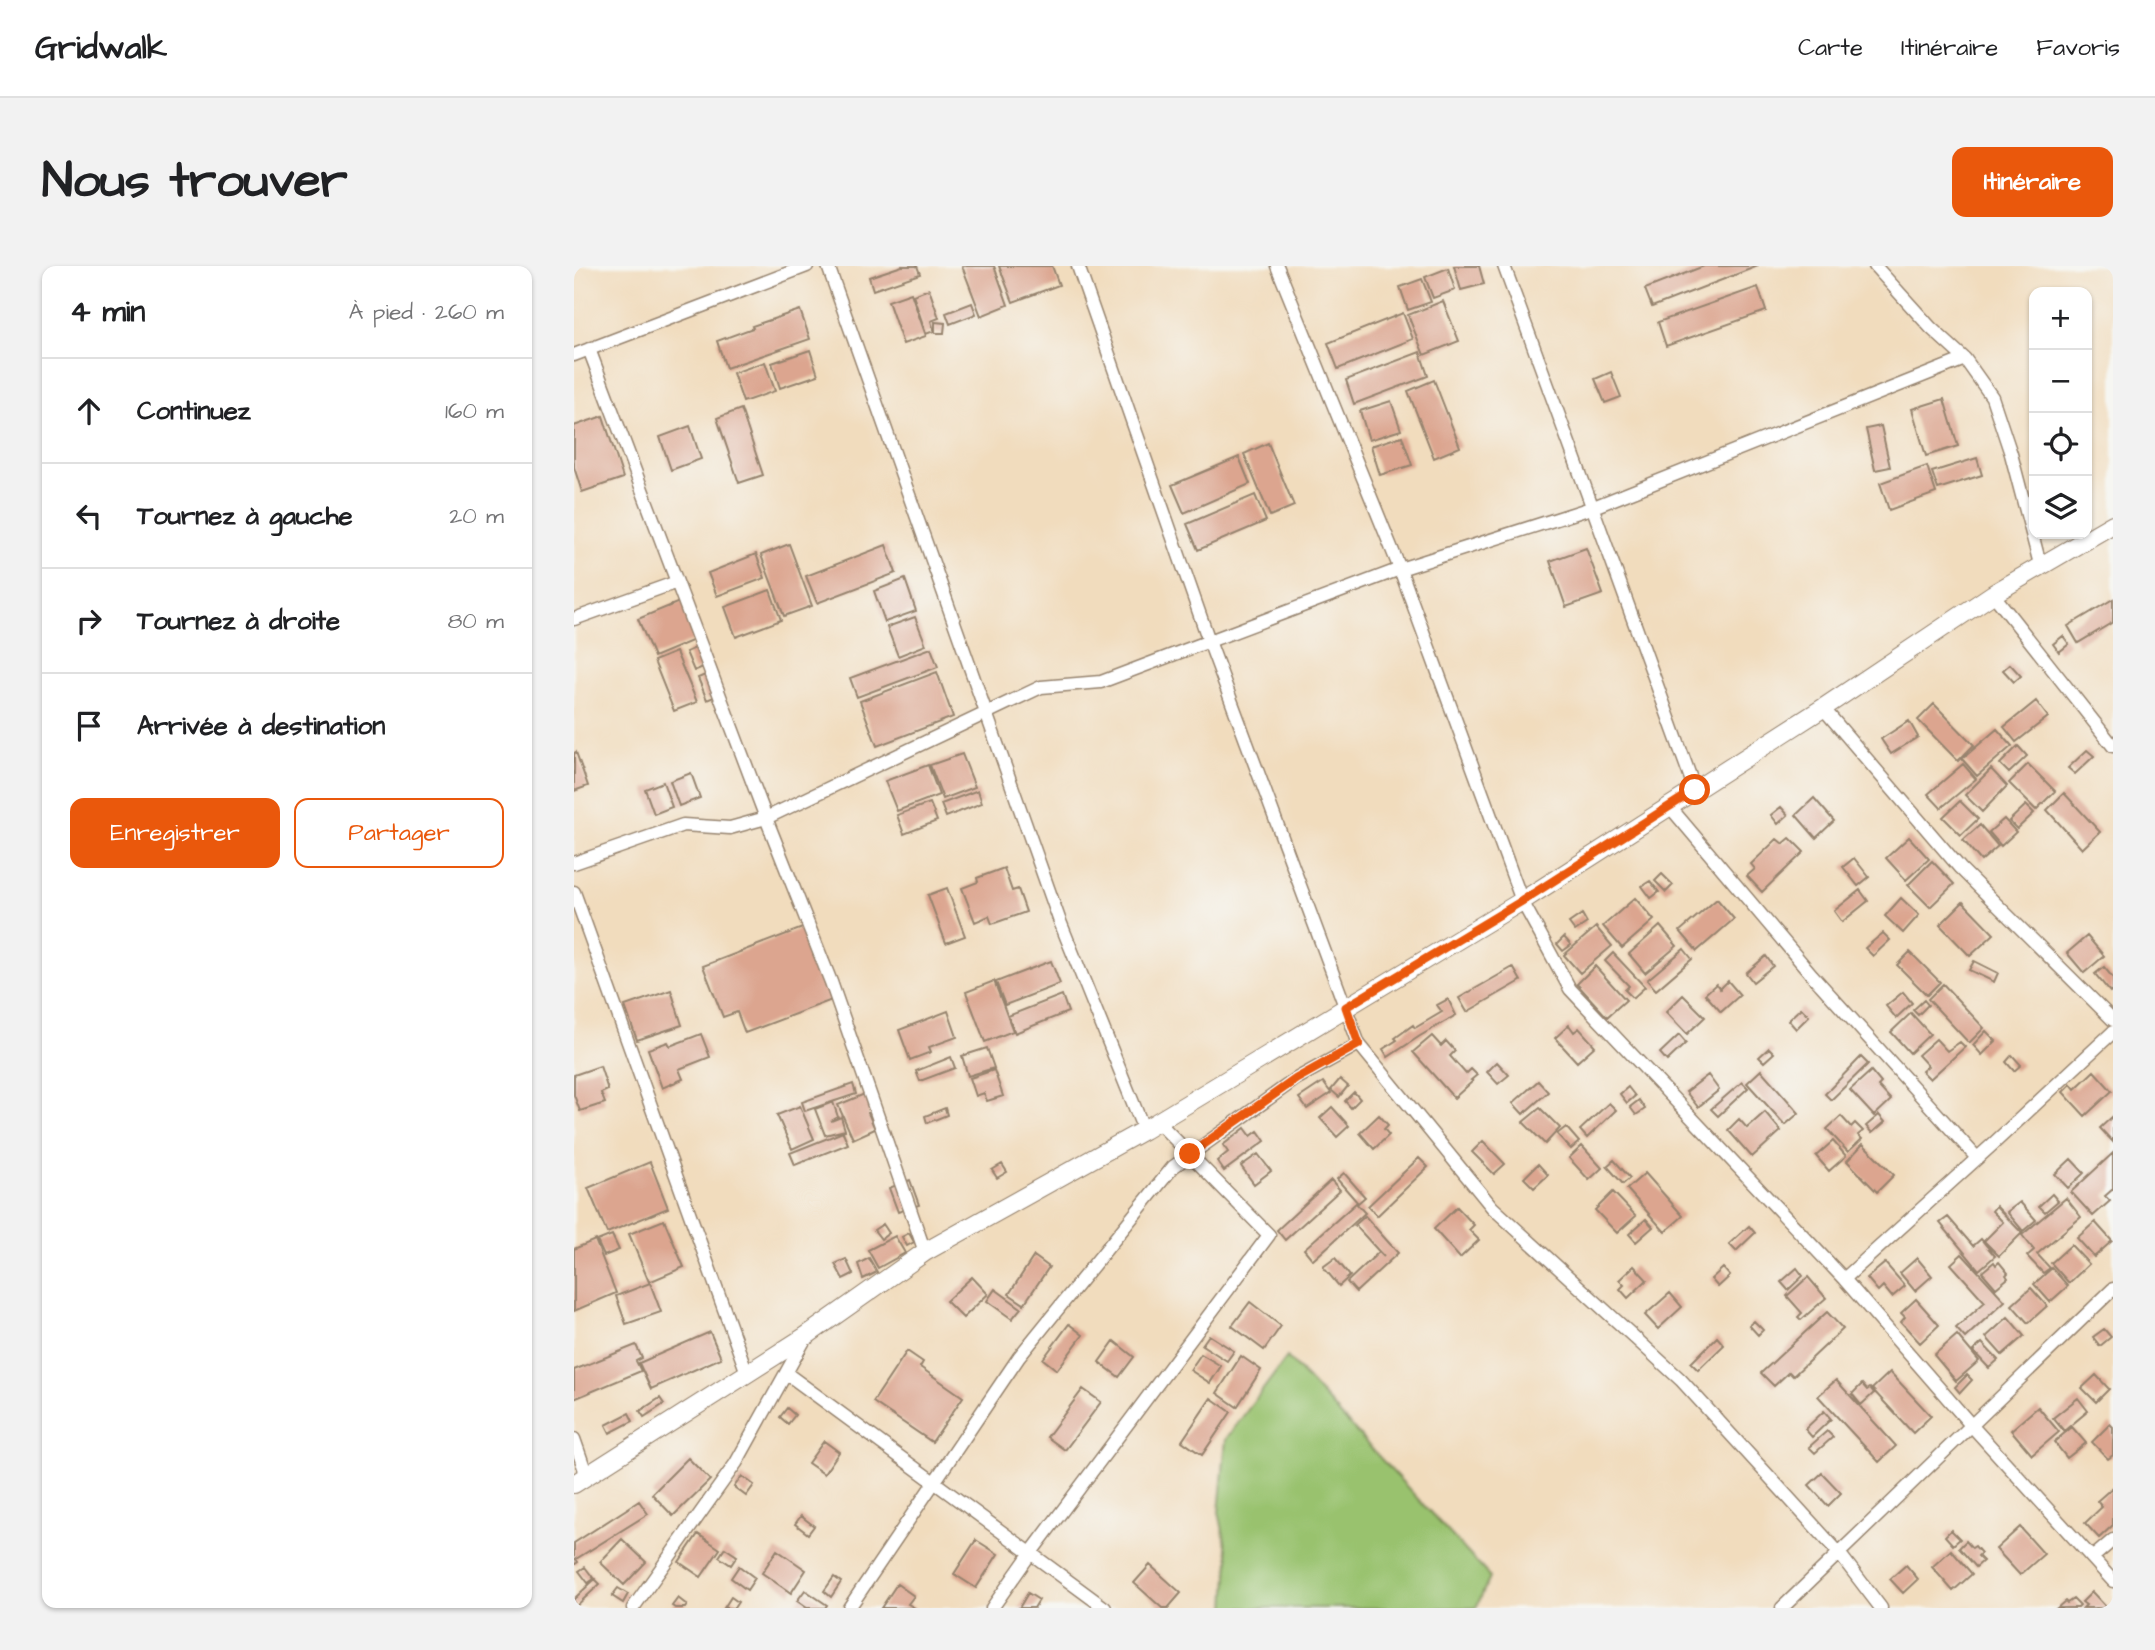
<!DOCTYPE html>
<html lang="fr">
<head>
<meta charset="utf-8">
<style>
  body { margin:0; font-family:"Architects Daughter",sans-serif; background:#f2f2f2; color:#202124 }
  .controls { position:absolute; right:21px; top:21px; display:grid; overflow:hidden; border-radius:14px; box-shadow:0 2px 5px #0004 }
  .controls button { width:63px; height:63px; display:grid; place-items:center; padding:0; border:0; border-bottom:2px solid #e0e0e0; background:#fff; color:#202124; font:35px sans-serif }
  .stop { position:absolute; width:21px; height:21px; margin:-16px; border:5px solid #ea580c; border-radius:50%; background:#fff }
  .stop.end { background:#ea580c; border-color:#fff; box-shadow:0 2px 7px #0008 }
  .list { margin:0; padding:0; list-style:none }
  h2 { display:flex; justify-content:space-between; align-items:center; height:91px; margin:0; padding:0 28px; font-size:30px }
  h2 small { font-size:23px; font-weight:400; color:#757577 }
  .list li { display:grid; grid-template-columns:46px 1fr auto; gap:21px; align-items:center; box-sizing:border-box; height:105px; padding:0 28px; border-top:2px solid #e0e0e0 }
  .list b { display:block; font-size:26px; white-space:nowrap }
  .list em { font-size:23px; font-style:normal; color:#757577 }
  .actions { display:flex; gap:14px; padding:21px 28px }
  .actions a { flex:1; padding:16px 0; border:2px solid #ea580c; border-radius:14px; text-align:center; font-size:24px; color:#ea580c }
  .actions .main { background:#ea580c; color:#fff }
  .icon { flex:none; width:38px; height:38px; fill:none; stroke:currentColor; stroke-width:2; stroke-linecap:round; stroke-linejoin:round }
  .map { position:relative; flex:none; width:1539px; height:1342px; overflow:hidden; border-radius:14px }
  header { display:flex; align-items:center; gap:42px; box-sizing:border-box; height:98px; padding:0 35px; background:#fff; border-bottom:2px solid #e0e0e0 }
  header strong { font-size:33px }
  nav { display:flex; gap:38px; margin-inline-start:auto; font-size:24px }
  .intro { display:flex; align-items:center; justify-content:space-between; box-sizing:border-box; height:168px; padding:0 42px }
  h1 { margin:0; font-size:49px }
  .button { padding:18px 32px; border-radius:14px; background:#ea580c; color:#fff; font-size:24px; font-weight:700 }
  main { display:flex; gap:42px; padding:0 42px }
  aside { flex:1; background:#fff; border-radius:14px; box-shadow:0 2px 5px #0004 }
  .map>svg:first-child { display:block }
</style>
</head>
<body>
<header>
<strong>Gridwalk</strong>
<nav><a>Carte</a><a>Itinéraire</a><a>Favoris</a></nav>
</header>
<div class="intro"><h1>Nous trouver</h1><a class="button">Itinéraire</a></div>
<main>
<aside>
<h2>4 min<small>À pied · 260 m</small></h2>
<ul class="list">
<li><svg class="icon" aria-label="ahead" viewBox="0 0 24 24"><path d="M12 20V5M6 11l6-6 6 6"/></svg><div><b>Continuez</b></div><em>160 m</em></li>
<li><svg class="icon" aria-label="left" viewBox="0 0 24 24"><path d="M17 20v-9H6M10 6l-5 5 5 5"/></svg><div><b>Tournez à gauche</b></div><em>20 m</em></li>
<li><svg class="icon" aria-label="right" viewBox="0 0 24 24"><path d="M7 20v-9h11M14 6l5 5-5 5"/></svg><div><b>Tournez à droite</b></div><em>80 m</em></li>
<li><svg class="icon" aria-label="arrive" viewBox="0 0 24 24"><path d="M6 21V4h12l-3 4 3 4H6"/></svg><div><b>Arrivée à destination</b></div></li>
</ul>
<div class="actions"><a class="main">Enregistrer</a><a>Partager</a></div>
</aside>
<div class="map">
<svg width="1539" height="1342" viewBox="0 0 1539 1342">
  <rect width="100%" height="100%" fill="#f6f6f2"/>
  <filter id="ink" filterUnits="userSpaceOnUse"><feTurbulence type="fractalNoise" baseFrequency=".0143" numOctaves="2"/><feDisplacementMap in="SourceGraphic" scale="14" xChannelSelector="R" yChannelSelector="G"/><feConvolveMatrix kernelMatrix="1 2 1 2 8 2 1 2 1" color-interpolation-filters="sRGB"/></filter>
  <filter id="wash" filterUnits="userSpaceOnUse"><feTurbulence type="fractalNoise" baseFrequency=".00686" numOctaves="4" result="noise"/><feDisplacementMap in="SourceGraphic" scale="28" xChannelSelector="R" yChannelSelector="G"/><feGaussianBlur stdDeviation="1.57" result="paint"/><feColorMatrix in="noise" values="0 0 0 0 0 0 0 0 0 0 0 0 0 0 0 0 0 1.4 0 .05"/><feComposite in="paint" operator="in"/></filter>
  <g filter="url(#wash)">
    <rect width="100%" height="100%" fill="#f1dcbd"/>
    <path fill="#99c26e" stroke="#6a7646" stroke-width="2" d="M713 1091 916 1311 902 1342H652L655 1293 645 1246 652 1173Z"/>
    <g id="blocks">
      <path fill="#dca58f" d="M328 0H343L346 8 299 24 295 11Z
        M388 0H420L434 39 407 50Z
        M425 0H478L485 19 439 36Z
        M880 0H905L910 18 887 24Z
        M1130 0H1184L1078 41 1071 23Z
        M874 2 881 24 859 32 851 11Z
        M848 13 857 36 834 44 826 21Z
        M1184 21 1192 45 1092 80 1084 56Z
        M355 23 365 52 357 55 360 65 352 68 339 29Z
        M337 27 352 70 329 78 314 35Z
        M869 35 885 75 850 89 834 49Z
        M398 37 402 48 376 58 372 47Z
        M226 44 236 73 152 102 143 75 179 62 178 60Z
        M829 47 839 73 764 103 754 77Z
        M361 56 371 57 370 67H361Z
        M236 84 244 109 206 122 198 97Z
        M846 86 854 110 780 138 772 114Z
        M191 96 201 125 169 136 159 107Z
        M1037 106 1047 131 1031 137 1021 113Z
        M860 114 886 181 860 192 834 125Z
        M1370 133 1384 180 1352 190 1338 143Z
        M817 135 827 164 795 174 786 145Z
        M167 143 189 209 165 217 143 152Z
        M29 150 49 212 8 226 0 201V160Z
        M116 160 127 193 97 204 86 171Z
        M1307 160 1316 201 1301 204 1292 163Z
        M828 170 838 199 806 209 797 180Z
        M694 177 720 240 696 250 670 188Z
        M665 191 676 218 610 247 598 219Z
        M1403 192 1408 209 1364 223 1358 206Z
        M1353 200 1362 227 1315 244 1306 217Z
        M681 229 692 255 624 284 613 258Z
        M215 278 238 340 210 350 187 289Z
        M312 279 322 307 243 337 232 310Z
        M1012 282 1029 328 992 341 976 295Z
        M182 288 191 312 143 330 134 307Z
        M331 313 342 345 311 356 300 325Z
        M196 324 207 354 162 371 151 341Z
        M1539 333V356L1504 377 1494 360Z
        M110 334 125 372 80 391 64 353Z
        M341 351 352 379 324 390 313 361Z
        M1489 370 1495 378 1485 386 1479 378Z
        M126 380 134 399 120 405 112 386Z
        M357 382 364 401 283 431 276 412Z
        M102 386 123 436 100 445 80 395Z
        M1436 398 1447 410 1440 416 1429 404Z
        M138 406 147 428 133 434 124 412Z
        M363 406 379 451 303 480 286 435Z
        M1462 435 1474 451 1442 476 1430 461Z
        M1360 438 1400 479 1384 495 1344 454Z
        M1335 455 1344 471 1317 488 1307 473Z
        M1423 463 1438 480 1403 510 1388 493Z
        M1444 480 1453 490 1435 507 1426 498Z
        M1513 484 1520 490 1501 508 1494 502Z
        M2 486 14 520 0 525V487Z
        M388 488 401 521 369 533 356 499Z
        M1389 498 1402 513 1367 542 1354 528Z
        M1454 498 1481 525 1462 544 1435 517Z
        M354 499 365 529 323 545 311 515Z
        M1417 503 1433 520 1408 546 1391 529Z
        M117 507 126 532 105 540 96 515Z
        M89 516 98 541 80 548 71 523Z
        M404 524 408 537 372 551 367 538Z
        M1490 527 1526 566 1508 583 1473 544Z
        M1240 532 1260 555 1242 572 1222 549Z
        M1386 535 1404 553 1387 569 1369 551Z
        M356 537 363 555 330 568 323 549Z
        M1452 539 1460 547 1443 563 1435 555Z
        M1207 541 1214 549 1204 558 1197 549Z
        M1430 553 1442 566 1427 580 1415 566Z
        M1406 559 1424 580 1407 595 1389 574Z
        M1335 571 1355 593 1332 614 1312 592Z
        M1216 572 1230 586 1188 626 1173 610 1181 603 1177 598 1203 573 1209 578Z
        M1280 592 1295 611 1284 620 1269 601Z
        M1358 595 1380 618 1356 641 1334 619Z
        M430 602 438 625 444 623 452 646 418 658 415 650 401 656 388 622 404 616 403 612Z
        M1088 608 1099 619 1092 626 1081 615Z
        M1076 615 1085 626 1077 632 1068 620Z
        M373 622 391 670 372 677 354 629Z
        M1286 624 1294 635 1268 656 1260 645Z
        M1061 632 1080 654 1048 682 1029 660Z
        M1327 632 1345 649 1329 667 1311 650Z
        M1143 633 1160 653 1123 685 1106 665Z
        M1389 636 1420 668 1396 690 1366 659Z
        M1008 648 1013 657 1001 665 995 657Z
        M1086 660 1103 680 1071 707 1055 688Z
        M231 661 258 734 171 767 163 746 149 751 129 700Z
        M1022 661 1038 680 1006 707 990 689Z
        M1309 667 1316 674 1299 690 1291 682Z
        M1513 670 1530 690 1510 707 1493 687Z
        M990 671 997 679 989 685 983 678Z
        M1110 683 1118 693 1082 724 1073 714Z
        M1336 686 1366 716 1353 729 1323 699Z
        M1039 687 1071 721 1059 732 1051 724 1055 720 1031 695Z
        M1192 690 1199 700 1179 716 1172 707Z
        M477 695 486 718 431 739 422 716Z
        M1400 695 1424 707 1420 716 1395 704Z
        M1021 700 1052 734 1033 751 1003 718Z
        M939 701 947 715 893 746 885 732Z
        M1530 701 1539 712V723L1536 726 1521 708Z
        M420 715 439 765 411 776 392 726Z
        M1154 715 1166 729 1147 746 1131 728 1142 718 1146 723Z
        M1369 718 1410 762 1395 777 1354 733Z
        M97 724 108 759 63 774 51 740Z
        M1329 726 1338 737 1322 752 1312 740Z
        M488 729 494 746 441 767 434 750Z
        M1109 729 1131 751 1113 768 1092 746Z
        M874 733 882 749 846 770 814 791 809 783 823 774 821 772 839 759 841 762 868 746 863 739Z
        M1350 734 1354 739 1344 749 1339 744Z
        M1227 742 1235 750 1222 763 1214 754Z
        M374 745 383 771 355 781 357 786 336 794 325 764Z
        M1337 747 1356 768 1336 787 1317 766Z
        M995 759 1000 766 1005 762 1021 780 1003 796 981 772Z
        M1412 765 1422 775 1408 789 1399 779Z
        M127 768 136 791 105 803 109 813 88 822 74 783 94 776 96 780Z
        M1105 769 1112 777 1093 795 1086 787Z
        M858 770 867 780 872 775 881 785 876 790 892 808 897 803 903 809 897 814 899 815 880 832 839 786Z
        M1362 773 1373 785 1386 776 1391 781 1356 813 1348 805 1354 800 1344 789Z
        M413 782 420 802 394 810 388 790Z
        M1195 782 1200 787 1190 796 1185 791Z
        M1438 789 1447 799 1440 805 1432 796Z
        M377 791 381 802 346 815 342 805Z
        M1287 791 1294 798 1257 834 1251 828Z
        M923 796 935 809 924 818 913 806Z
        M26 800 34 824 27 827 31 837 6 845 0 829V809Z
        M420 804 429 830 413 835 410 827 402 830 396 812Z
        M1187 804 1225 847 1211 859 1173 817Z
        M1297 805 1307 817 1304 820 1317 834 1300 850 1276 824Z
        M1520 805 1538 825 1511 850 1489 826 1497 818 1501 823Z
        M1134 809 1145 824 1124 841 1112 826Z
        M766 813 774 820 765 831 757 824Z
        M964 815 974 826 949 848 939 837Z
        M749 816 757 827 733 843 725 832Z
        M1168 816 1174 822 1144 850 1137 843Z
        M279 818 282 828 231 845 228 836Z
        M1054 821 1061 830 1053 837 1046 828Z
        M780 826 786 833 777 842 771 835Z
        M293 827 301 845 294 847 301 863 279 873 264 839Z
        M1065 834 1071 843 1062 849 1056 841Z
        M259 836 264 851 257 855 267 851 271 864 251 869 241 843Z
        M1035 837 1042 844 1013 872 1006 864Z
        M226 840 240 873 218 883 203 849Z
        M758 841 775 860 763 871 746 852Z
        M371 842 373 849 353 857 351 850Z
        M966 842 986 862 971 878 949 856Z
        M1191 846 1207 865 1178 891 1154 864 1165 853 1173 862Z
        M805 849 814 859 810 863 815 869 800 883 786 867Z
        M1305 849 1311 856 1298 867 1292 860Z
        M1267 850 1277 861 1281 857 1289 865 1284 869 1288 873 1274 886 1253 863Z
        M1539 850V876L1526 862Z
        M992 861 1005 876 997 883 983 868Z
        M671 862 677 870 684 865 691 875 650 905 643 895 654 886 649 879Z
        M269 866 274 878 221 899 216 887Z
        M909 875 931 898 920 908 898 886Z
        M1259 875 1272 890 1255 905 1242 890Z
        M1289 878 1320 909 1303 926 1273 895Z
        M1008 880 1028 902 1015 914 995 892Z
        M1539 887V923L1531 930 1536 935 1519 950 1497 926Z
        M684 888 697 905 680 918 667 900Z
        M845 892 854 901 803 950 794 940Z
        M1497 893 1510 907 1494 922 1481 908Z
        M1040 894 1056 912 1049 918 1033 900Z
        M76 896 94 942 33 967 14 922Z
        M428 898 433 906 423 912 418 904Z
        M964 898 974 909 960 922 950 912Z
        M770 907 791 931 784 937 763 913Z
        M1071 907 1109 950 1091 966 1053 923Z
        M336 914 345 939 324 946 315 922Z
        M757 914 766 924 711 974 703 964Z
        M1039 926 1062 950 1043 967 1021 944Z
        M1478 928 1484 935 1471 946 1465 940Z
        M1492 932 1507 951 1463 988 1476 1002 1469 1007 1453 990 1460 984 1448 969Z
        M1446 936 1462 954 1449 965 1433 946Z
        M782 937 791 947 739 994 730 983Z
        M1422 940 1448 967 1425 990 1410 975 1429 956 1418 945Z
        M883 941 900 959 895 964 905 974 886 992 860 963Z
        M791 950 824 987 782 1026 773 1016 805 986 810 991 781 959Z
        M1374 951 1399 980 1407 973 1421 990 1405 1004 1366 957Z
        M1072 953 1079 961 1062 976 1055 968Z
        M90 954 110 1001 75 1016 55 968Z
        M1521 956 1538 975 1520 991 1503 972Z
        M309 958 315 967 307 973 300 964Z
        M1175 960 1181 967 1162 985 1155 978Z
        M335 967 340 976 333 980 328 971Z
        M38 969 45 984 30 990 23 975Z
        M321 970 331 987 304 1002 294 984Z
        M21 974 42 1027 0 1045V983Z
        M1497 979 1515 998 1495 1017 1477 997Z
        M1388 988 1431 1035 1391 1072 1382 1062 1411 1036 1377 998Z
        M460 990 475 1001 450 1038 435 1028Z
        M295 992 303 1006 289 1013 284 998Z
        M761 992 776 1010 765 1020 749 1001Z
        M1343 992 1358 1010 1341 1025 1326 1007Z
        M272 993 279 1008 269 1013 261 998Z
        M1420 996 1422 999 1425 996 1434 1007 1432 1009 1434 1012 1422 1022 1408 1006Z
        M1311 997 1331 1020 1318 1031 1309 1020 1304 1025 1293 1012Z
        M1060 1000 1073 1014 1054 1032 1046 1023 1050 1019 1045 1014Z
        M1149 1002 1156 1010 1144 1021 1137 1013Z
        M1223 1002 1229 1010 1214 1024 1207 1016Z
        M1478 1002 1494 1020 1476 1036 1460 1018Z
        M398 1011 414 1028 389 1052 372 1035Z
        M1234 1011 1252 1032 1227 1054 1224 1051 1228 1047 1213 1030Z
        M76 1017 87 1046 52 1058 42 1030Z
        M1457 1022 1473 1040 1454 1057 1438 1039Z
        M421 1023 447 1042 438 1053 413 1035Z
        M1096 1027 1108 1041 1084 1063 1071 1049Z
        M1342 1033 1365 1059 1346 1077 1327 1056 1331 1051 1327 1047Z
        M676 1036 707 1060 690 1084 658 1060Z
        M1253 1046 1269 1063 1219 1110 1215 1106 1200 1120 1187 1107Z
        M1434 1051 1450 1070 1428 1089 1412 1071Z
        M1180 1055 1189 1064 1184 1069 1175 1059Z
        M495 1058 509 1069 483 1104 469 1093Z
        M1530 1063 1537 1071 1526 1080 1519 1071Z
        M136 1066 147 1092 77 1123 65 1097Z
        M635 1069 660 1085 653 1095 628 1079Z
        M1383 1069 1405 1095 1382 1115 1360 1089Z
        M1143 1071 1150 1079 1124 1104 1117 1097Z
        M540 1075 560 1091 545 1111 525 1096Z
        M1408 1077 1424 1094 1415 1102 1399 1085Z
        M62 1079 68 1092 62 1095 67 1105 0 1133V1104Z
        M333 1085 349 1096 346 1101 389 1131 358 1176 299 1136Z
        M627 1088 647 1100 636 1117 616 1104Z
        M667 1090 687 1104 663 1141 643 1127Z
        M1316 1106 1357 1150 1339 1167 1298 1123Z
        M1393 1109 1398 1114 1386 1127 1381 1121Z
        M1522 1109 1535 1123 1522 1136 1508 1122Z
        M1262 1114 1322 1180 1305 1196 1244 1130Z
        M1288 1118 1293 1124 1296 1122 1300 1127 1287 1139 1278 1128Z
        M509 1123 527 1136 491 1184 473 1171Z
        M86 1132 90 1138 70 1151 66 1145Z
        M637 1132 657 1146 628 1189 608 1175Z
        M1504 1132 1514 1145 1490 1165 1479 1152Z
        M1464 1141 1485 1166 1458 1189 1437 1164Z
        M213 1142 221 1149 214 1158 206 1151Z
        M1250 1145 1257 1153 1238 1171 1231 1163Z
        M55 1147 59 1155 36 1167 32 1159Z
        M1536 1158 1539 1161V1189L1534 1193 1518 1176Z
        M1498 1161 1512 1177 1493 1192 1480 1176Z
        M1253 1165 1259 1171 1241 1187 1235 1181Z
        M250 1175 265 1186 250 1208 234 1197Z
        M114 1192 136 1214 99 1250 78 1228Z
        M1248 1207 1267 1227 1254 1240 1235 1219Z
        M168 1210 180 1219 172 1230 160 1221Z
        M1539 1221V1259L1525 1272 1511 1257 1528 1241 1523 1235Z
        M65 1235 74 1248 2 1293 4 1296 0 1299V1277Z
        M227 1250 240 1260 234 1268 221 1258Z
        M1446 1261 1470 1288 1446 1309 1422 1283Z
        M1377 1264 1386 1273 1379 1279 1371 1270Z
        M124 1268 146 1283 127 1311 105 1296Z
        M48 1273 72 1296 50 1319 26 1296Z
        M402 1274 424 1288 402 1322 380 1308Z
        M1392 1275 1398 1282 1401 1280 1407 1287 1404 1290 1409 1295 1402 1301 1385 1282Z
        M151 1282 163 1290 157 1299 145 1291Z
        M203 1284 232 1304 217 1327 188 1307Z
        M1377 1284 1398 1308 1379 1325 1358 1301Z
        M576 1299 607 1327 594 1342H588L560 1317Z
        M1332 1299 1344 1313 1329 1327 1316 1313Z
        M165 1300 181 1312 173 1324 157 1312Z
        M11 1301 20 1313 14 1317 5 1305Z
        M260 1311 267 1316 257 1331 250 1325Z
        M21 1313 26 1318 0 1342V1333Z
        M323 1318 340 1330 334 1338 341 1342H307Z
        M44 1322 54 1328 49 1337 38 1330Z
        M231 1324 253 1339 251 1342H233L223 1335Z
        M1518 1326 1533 1342H1509L1512 1339 1508 1336Z
        M454 1327 465 1334 460 1342H445Z
        M157 1331 164 1336 160 1342H150Z
        M104 1332 113 1339 111 1342H101L98 1340Z
        M1499 1333 1506 1340 1504 1342H1483L1491 1335 1493 1337Z"/>
    </g>
  </g>
  <g filter="url(#ink)">
    <use href="#blocks" fill-opacity="0" stroke="#96836e" stroke-width="2"/>
    <g fill="none" stroke-linecap="round" stroke-linejoin="round">
      <g stroke="#96836e" stroke-width="15">
        <path id="street" d="M254 0 485 653 570 864
          M504 0 635 375 785 778 918 941 1107 1114 1265 1287 1307 1342
          M703 0 826 303 948 635 996 723 1270 1013 1397 1159 1539 1315
          M930 0C995 174 1057 350 1121 524
          M1301 0 1357 62 1391 93 1418 131 1437 188 1467 302
          M15 83 192 552 257 716 351 986
          M0 89 233 0
          M1419 328 1539 480
          M0 353 103 316
          M1249 442 1386 602 1539 754
          M1096 541 1238 709 1403 892
          M0 597 109 559 156 562 192 552 467 421 527 416 826 303 1017 242 1391 93
          M0 626 173 1107
          M1270 1013 1419 878 1539 766
          M212 1107 531 1342
          M0 1173 13 1210
          M1518 1292 1539 1274
          M59 1342 162 1197 232 1071
          M275 1342 445 1091 599 901 722 813 785 778
          M418 1342 456 1288 695 969 584 856
          M1208 1342 1539 1023"/>
      </g>
      <g stroke="#96836e" stroke-width="20">
        <path id="secondary" d="M0 1218 232 1070 351 986 570 864 948 635 1249 442 1419 328 1539 258"/>
      </g>
      <use href="#street" stroke="#fff" stroke-width="12"/>
      <use href="#secondary" stroke="#fff" stroke-width="18"/>
    </g>
  </g>
  <g fill="none" stroke-linecap="round" stroke-linejoin="round" filter="url(#ink)">
    <path stroke="#ea580c" stroke-width="9" d="M616 888 722 813 785 778 772 741 948 635 1121 524"/>
  </g>
</svg>
<div class="controls">
<button>+</button>
<button>−</button>
<button><svg class="icon" aria-label="locate" viewBox="0 0 24 24"><circle cx="12" cy="12" r="6"/><path d="M12 2v4M12 18v4M2 12h4M18 12h4"/></svg></button>
<button><svg class="icon" aria-label="layers" viewBox="0 0 24 24"><path d="M12 4l9 5-9 5-9-5zM3 14l9 5 9-5"/></svg></button>
</div>
<div class="stop" style="left:1121px;top:524px"></div>
<div class="stop end" style="left:616px;top:888px"></div>
</div>
</main>
</body>
</html>
